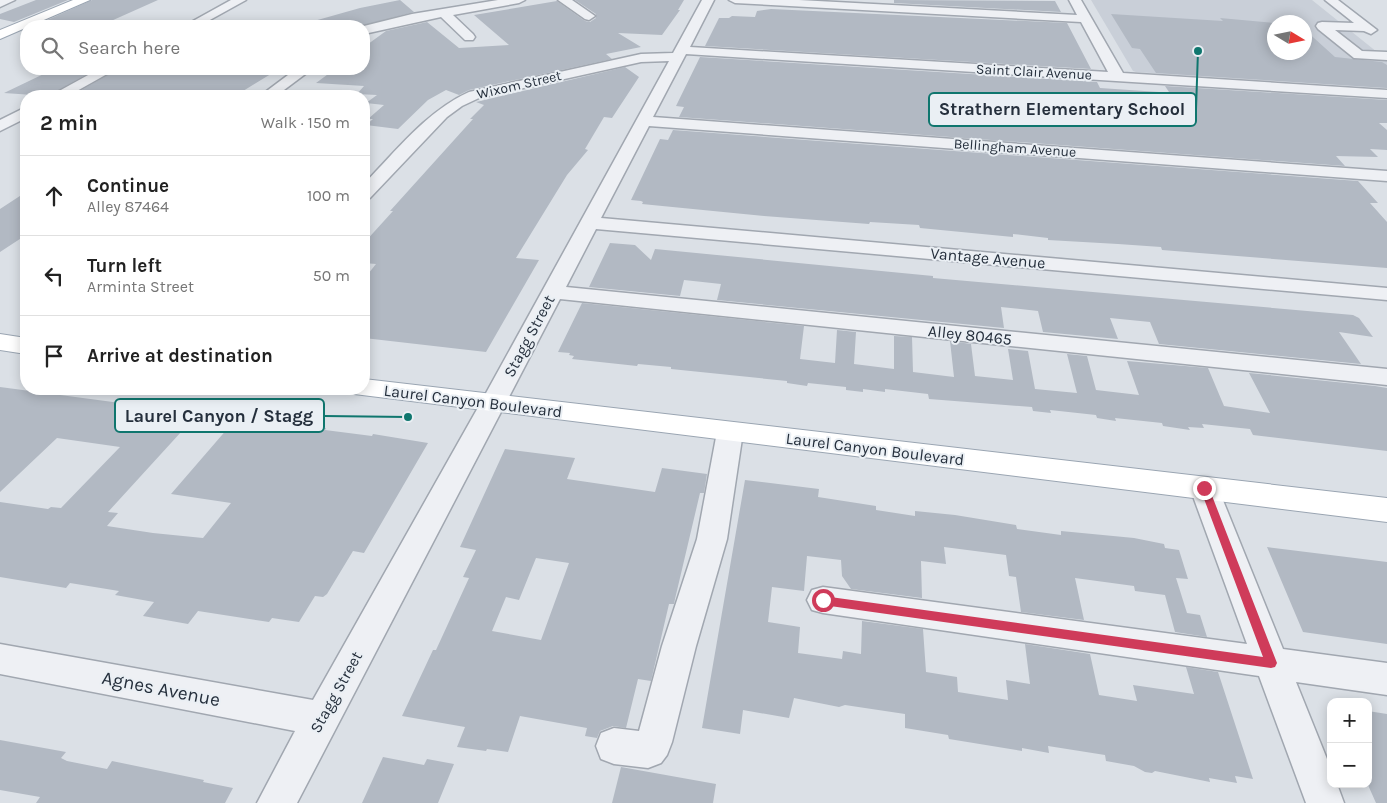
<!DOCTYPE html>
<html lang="en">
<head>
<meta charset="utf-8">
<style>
  body { margin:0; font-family:Karla,sans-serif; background:#f2f2f2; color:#222 }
  .controls { position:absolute; right:15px; bottom:15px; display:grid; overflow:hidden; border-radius:10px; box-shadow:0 2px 12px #0003 }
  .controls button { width:45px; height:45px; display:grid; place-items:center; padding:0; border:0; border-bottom:1px solid #e0e0e0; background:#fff; color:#222; font:25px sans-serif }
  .compass { position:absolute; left:1267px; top:15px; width:45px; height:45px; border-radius:50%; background:#fff; box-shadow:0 2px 12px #0003; rotate:100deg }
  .stop { position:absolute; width:15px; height:15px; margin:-11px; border:4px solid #cf3b5a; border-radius:50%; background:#fff }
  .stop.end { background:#cf3b5a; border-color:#fff; box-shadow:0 1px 5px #0008 }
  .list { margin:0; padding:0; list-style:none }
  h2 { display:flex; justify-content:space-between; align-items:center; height:65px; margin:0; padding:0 20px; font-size:21px }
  h2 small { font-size:16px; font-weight:400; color:#767676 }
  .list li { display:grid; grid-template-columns:32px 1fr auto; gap:15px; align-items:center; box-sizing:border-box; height:80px; padding:0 20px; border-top:1px solid #e0e0e0 }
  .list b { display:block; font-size:19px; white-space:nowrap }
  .list p { margin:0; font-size:16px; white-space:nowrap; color:#767676 }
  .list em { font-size:16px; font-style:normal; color:#767676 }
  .icon { flex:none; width:28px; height:28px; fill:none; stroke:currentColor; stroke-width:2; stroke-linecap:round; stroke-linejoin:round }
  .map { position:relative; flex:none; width:1387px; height:803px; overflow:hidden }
  .search { position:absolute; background:#fff; box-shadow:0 2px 12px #0003; left:20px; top:20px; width:350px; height:55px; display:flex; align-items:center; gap:12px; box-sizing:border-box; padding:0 18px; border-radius:20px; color:#767676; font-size:19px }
  .panel { position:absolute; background:#fff; box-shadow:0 2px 12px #0003; left:20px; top:90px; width:350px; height:305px; border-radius:20px }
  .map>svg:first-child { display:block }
</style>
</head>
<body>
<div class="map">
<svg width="1387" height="803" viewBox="0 0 1387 803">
  <rect width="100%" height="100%" fill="#dbe0e6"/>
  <path fill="#c9cfd8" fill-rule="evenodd" d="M1091 0H1312L1387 60V88L1136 72 1133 71ZM1274 22H1304V52H1274Z"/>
  <path fill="#b2b9c3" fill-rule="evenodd" d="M36 0H68L14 22 0 19V14Z
    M92 0H158L111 21 95 20 83 25 34 26Z
    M400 0 414 12 362 26H315L314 21 360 8Z
    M575 0H684L678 10H680L662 35 618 33 641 47 606 54 612 59 469 90 459 95 446 90 428 100 398 129 366 125 373 119H368L384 105 366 103 377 95 357 94 364 86 316 83 335 69H364V47L386 31 427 22 459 48 509 45 474 15 557 1 585 21 590 22 596 18V14Z
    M894 0 1055 1 1061 12 894 3Z
    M771 9 1067 23 1091 69 705 46 719 18H729L732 16 755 17 757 11Z
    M1111 14 1223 21 1220 18 1274 23V52H1304V29L1335 57 1382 62 1387 65V88L1156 73 1140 49 1132 48Z
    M700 57 1097 82 1100 88 1159 92H1169L1165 86 1387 100V123H1379L1387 130V150L1370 149 1378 157 1336 156 1345 166 679 117 684 107 676 106Z
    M625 67 639 77 612 118 604 117 585 149 588 150 567 175 516 258 539 260 486 352 364 338V279L376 264 364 263V243L393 211H390L473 119H470L484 105 476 102Z
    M54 69H96L48 96 4 93Z
    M118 69H279L235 96H196L199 94 144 90 137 94 127 93 122 96H71Z
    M673 130 1358 181 1378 203H1370L1387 222V268L1162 250 1161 247 1118 244 1048 240V238L1013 234V237L920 228 919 225 870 222 869 224 764 216 642 204 643 202 641 201 631 200 660 139 668 140Z
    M26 192V235L0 252V209Z
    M610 243 635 245 651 260 655 249 933 276V278L1353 315 1359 318 1373 337 1339 332 1361 364 1159 344 1150 322 1110 318 1118 339 1043 332 1038 311 1001 307 1004 328 717 300 721 284 684 280 680 296 589 287Z
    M582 303 804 326 800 359 835 363 837 330 856 332 854 364 894 369V336L912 337 913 372 954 377 950 341 971 344 975 376 1013 380 1008 349 1028 351 1035 389 1077 393 1067 354 1087 356 1096 390 1139 395 1127 361 1208 368 1224 406 1270 413 1249 373 1375 386 1387 388V451L1253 435 1250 429 1202 424 1204 428 1188 427 1190 430 1163 426 1162 423 1115 418 1116 421 1097 418 1096 415 1050 410 1051 413 1033 411 1032 407 929 399 928 394 885 389V392L863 389V392L846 390V387L808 383 807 386 787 383V381L671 369V367L638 364 637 366 572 359 574 356 569 355 570 353 558 352Z
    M0 387 158 408 163 403 203 408 108 512 118 513 107 526 153 533 203 538 231 503 171 494 241 413 282 418 281 422 326 428 325 430 372 436 373 434 428 443 364 553 353 551 327 594 323 597 315 596 299 622 272 618 269 622 198 611 188 624 143 616 154 602 115 595 119 591 70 583 66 588 0 577V502L48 509 51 507 61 508 120 447 57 438 0 492Z
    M505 449 575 458 567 479 655 492 662 468 707 474 704 493H700L675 599 674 604H669L651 681 638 679 626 728 613 726 600 731 597 738 585 736 587 728 520 716 508 752 487 749 486 751 457 747 465 727 402 716 433 650H436L469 578 463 577 476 550 460 547ZM536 558 569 563 541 640 492 631 506 597 519 600Z
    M745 480 819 489 818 497 876 506V510L915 516V511L955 515 1016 525 1017 529 1061 535V531L1134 538 1164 544 1165 548 1179 550 1188 579 1176 578 1187 613 1200 615 1207 637 1175 632 1165 595 1135 591 1134 586 1075 578 1084 620 1021 612 1016 577 1009 576 1006 555 944 547 946 564 921 561 922 598 851 589 842 576 841 560 807 556 804 591 772 587 768 622 800 627 798 653 842 659 843 651 861 654 862 621 923 629 926 672 957 677 958 692 1008 700 1006 680 1030 684 1025 644 1090 654 1099 695 1137 701 1133 685 1194 694 1186 667 1218 672 1253 779 1235 776 1237 783 1209 778 1210 782 1155 771 1152 773 1145 772 1134 766 1106 761 1105 755 1048 746 1049 753 1022 748V751L949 739 948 735 905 728V714L845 705 839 707 794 698 789 718 743 710 740 734 702 728Z
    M1267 547 1387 562V644L1303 632Z
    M1368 711 1387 714V803H1376L1368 785Z
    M0 740 66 752 61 758 67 761 107 769 112 761 204 780 203 782 233 788 225 803H36L40 797 0 790Z
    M383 757 424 765 427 759 454 764 438 803H362Z
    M621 767 716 784 713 803H612Z"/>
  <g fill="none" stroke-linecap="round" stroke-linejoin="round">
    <g stroke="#a1a7b0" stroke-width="3">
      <path id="minor" d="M0 0H15L0 7Z
        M231 0H246L199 26H184Z
        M498 0H525L519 3 453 15 473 34 475 37 473 40H465L441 17 364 34V26L412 14Z
        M558 0H572L595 16 589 20 585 19Z
        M702 0H714L690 47 1108 72 1081 22 735 3 729 0H799L1077 15 1069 0H1081L1123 73 1387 90V98L686 54 653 117 1387 171V181L649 126 601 218 1387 288V300L596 229 566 287 1387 369V385L560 299 297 803H257L295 731 0 674V644L313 700 480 404 669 61 641 62 479 98 462 106 447 117 370 198 364 199V184C396 151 427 111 469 92L641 54 673 53Z
        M1325 0H1338L1377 30 1371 34 1364 31 1335 30 1362 51 1387 52V60L1354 58 1318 29 1316 26 1318 23 1322 22 1354 23Z
        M99 69H116L68 96H50Z
        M296 69H312L276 96H260Z
        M26 107V118L0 131V120Z
        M730 423 739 426 743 432 727 539 696 646 672 742 667 755 661 763 648 768 614 764 601 759 596 746 601 733 614 728 639 731 662 646 697 539 717 432 721 426Z
        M1204 478 1214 481 1218 488 1283 649 1387 663V695L1296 682 1331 769V784H1337L1344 803H1306L1259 676 823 613 812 610 807 600 812 590 823 587 1247 644 1190 488 1194 481Z"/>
    </g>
    <g stroke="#9aa5b2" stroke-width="2">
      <path id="major" d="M73 0H90L0 39V30Z
        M0 334 26 338V354L0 350Z
        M364 379 1387 498V522L354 394 351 389H364Z"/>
    </g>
    <use href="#minor" fill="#eef0f4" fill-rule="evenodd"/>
    <use href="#major" fill="#fff" fill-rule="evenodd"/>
  </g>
  <path fill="#cf3b5a" d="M1204 485 1209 488 1277 663 1275 667 1271 668 823 605 818 600 823 596 1263 657 1200 488Z"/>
  <g text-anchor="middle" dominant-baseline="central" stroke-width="4" stroke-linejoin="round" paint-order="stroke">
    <g font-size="14" fill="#252f3c" stroke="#eaeff4">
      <text transform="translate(1034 72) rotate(3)">Saint Clair Avenue</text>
      <text transform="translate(519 85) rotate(-13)">Wixom Street</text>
      <text transform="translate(1015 148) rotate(4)">Bellingham Avenue</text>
    </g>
    <g font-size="16" fill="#252f3c" stroke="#eaeff4">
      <text transform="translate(988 258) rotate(5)">Vantage Avenue</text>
      <text transform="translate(970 335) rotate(6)">Alley 80465</text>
      <text transform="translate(529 336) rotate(-62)">Stagg Street</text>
      <text transform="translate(473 401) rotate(7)">Laurel Canyon Boulevard</text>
      <text transform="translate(875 449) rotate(7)">Laurel Canyon Boulevard</text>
      <text transform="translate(336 692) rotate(-61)">Stagg Street</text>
    </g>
    <g font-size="19" fill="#252f3c" stroke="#eaeff4">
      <text transform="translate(161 689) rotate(11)">Agnes Avenue</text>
    </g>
  </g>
  <path fill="none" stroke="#0f766e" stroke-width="2" d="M1198 51L1196 109M408 417L324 416"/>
  <g fill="#0f766e" stroke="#eaeff4" stroke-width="2">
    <circle cx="1198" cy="51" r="5"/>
    <circle cx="408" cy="417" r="5"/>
  </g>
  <g fill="#eaeff4" stroke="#0f766e" stroke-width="2">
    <rect x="929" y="93" width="267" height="33" rx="5"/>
    <rect x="115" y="399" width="209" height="33" rx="5"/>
  </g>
  <g font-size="18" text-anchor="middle" font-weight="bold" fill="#252f3c">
    <text x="1062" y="115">Strathern Elementary School</text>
    <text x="219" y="422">Laurel Canyon / Stagg</text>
  </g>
</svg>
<div class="controls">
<button>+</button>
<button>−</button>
</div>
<svg class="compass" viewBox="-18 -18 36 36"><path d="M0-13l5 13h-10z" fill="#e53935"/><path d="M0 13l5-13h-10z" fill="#767676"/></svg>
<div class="stop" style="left:823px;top:600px"></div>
<div class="stop end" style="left:1204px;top:488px"></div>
<div class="search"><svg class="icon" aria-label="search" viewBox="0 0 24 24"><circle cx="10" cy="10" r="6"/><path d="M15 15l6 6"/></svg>Search here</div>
<section class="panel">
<h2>2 min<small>Walk · 150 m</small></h2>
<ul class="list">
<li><svg class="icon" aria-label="ahead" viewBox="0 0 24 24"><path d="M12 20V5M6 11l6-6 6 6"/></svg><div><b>Continue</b><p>Alley 87464</p></div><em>100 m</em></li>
<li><svg class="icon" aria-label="left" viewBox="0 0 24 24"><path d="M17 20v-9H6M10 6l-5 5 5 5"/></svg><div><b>Turn left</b><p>Arminta Street</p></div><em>50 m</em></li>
<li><svg class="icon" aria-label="arrive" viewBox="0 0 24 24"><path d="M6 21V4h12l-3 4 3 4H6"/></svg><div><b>Arrive at destination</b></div></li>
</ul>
</section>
</div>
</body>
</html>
